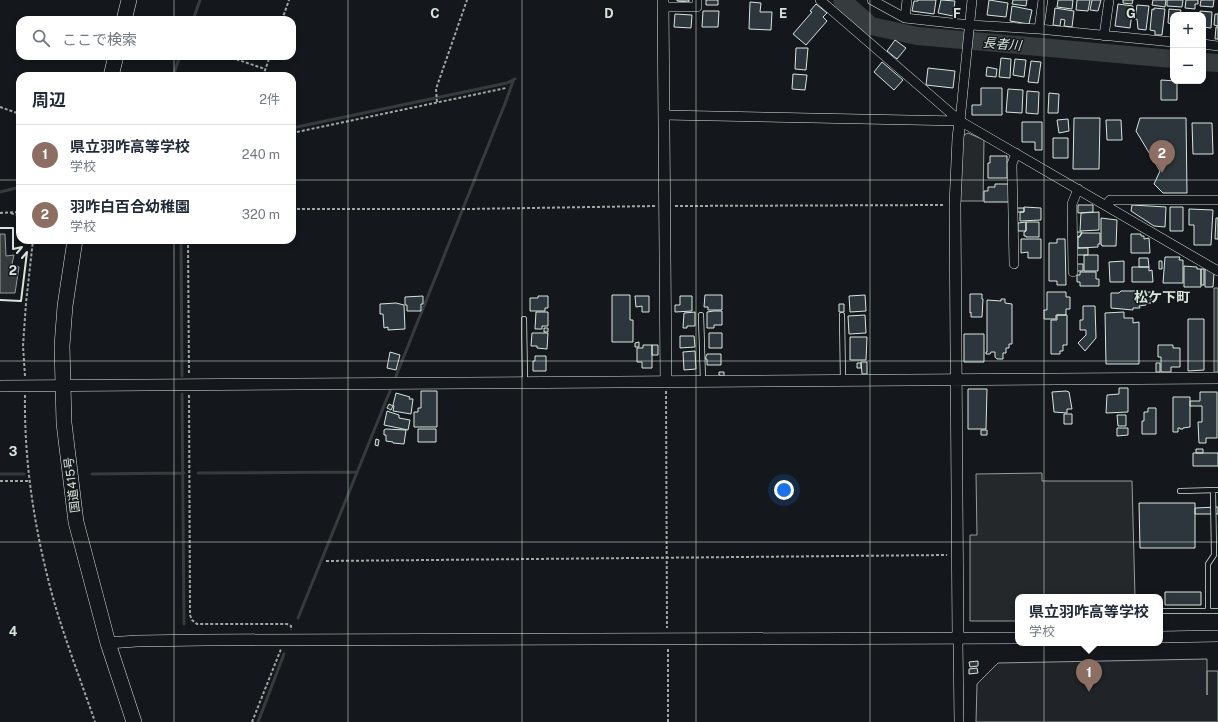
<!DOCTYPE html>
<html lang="ja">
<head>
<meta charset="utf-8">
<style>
  body { margin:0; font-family:"Public Sans","Noto Sans JP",sans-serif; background:#f2f2f3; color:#1f2937 }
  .controls { position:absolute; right:12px; top:12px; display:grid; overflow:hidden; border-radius:8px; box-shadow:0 2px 6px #0003 }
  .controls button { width:36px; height:36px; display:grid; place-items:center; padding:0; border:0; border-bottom:1px solid #e0e1e3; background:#fff; color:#1f2937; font:20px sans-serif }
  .you { position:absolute; left:784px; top:490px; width:14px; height:14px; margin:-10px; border:3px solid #fff; border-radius:50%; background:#1a73e8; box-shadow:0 0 0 6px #1a73e833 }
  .badge { display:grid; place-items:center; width:26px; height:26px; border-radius:50%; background:#2563eb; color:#fff; font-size:13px; font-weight:700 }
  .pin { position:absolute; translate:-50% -33px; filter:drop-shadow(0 1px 2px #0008) }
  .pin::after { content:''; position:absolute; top:21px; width:14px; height:12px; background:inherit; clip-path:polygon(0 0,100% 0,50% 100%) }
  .popup { position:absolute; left:1015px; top:594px; width:148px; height:52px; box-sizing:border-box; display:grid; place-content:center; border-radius:8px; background:#fff; filter:drop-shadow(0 1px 3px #0005); font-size:13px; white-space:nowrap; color:#747a83 }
  .popup b { font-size:15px; color:#1f2937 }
  .popup::after { content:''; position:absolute; left:50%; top:100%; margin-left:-8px; border:8px solid transparent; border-top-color:#fff }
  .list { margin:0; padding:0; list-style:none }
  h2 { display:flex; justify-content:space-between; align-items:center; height:52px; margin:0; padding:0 16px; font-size:17px }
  h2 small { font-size:13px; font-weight:400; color:#747a83 }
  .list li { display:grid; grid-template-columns:26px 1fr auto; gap:12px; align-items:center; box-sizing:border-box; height:60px; padding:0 16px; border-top:1px solid #e0e1e3 }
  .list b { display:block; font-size:15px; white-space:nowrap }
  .list p { margin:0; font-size:13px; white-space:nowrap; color:#747a83 }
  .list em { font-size:13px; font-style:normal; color:#747a83 }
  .icon { flex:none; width:22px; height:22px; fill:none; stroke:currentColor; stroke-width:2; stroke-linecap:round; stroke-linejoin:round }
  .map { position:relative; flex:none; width:1218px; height:722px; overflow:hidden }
  .search { position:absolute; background:#fff; box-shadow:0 2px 6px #0003; left:16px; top:16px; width:280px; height:44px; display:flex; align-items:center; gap:10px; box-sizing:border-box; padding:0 14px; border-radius:12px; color:#747a83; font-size:15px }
  .panel { position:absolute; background:#fff; box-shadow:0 2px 6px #0003; left:16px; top:72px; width:280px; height:172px; border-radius:12px }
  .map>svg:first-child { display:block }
</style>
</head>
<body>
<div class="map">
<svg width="1218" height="722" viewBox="0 0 1218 722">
  <rect width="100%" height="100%" fill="#14181c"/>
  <path fill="#202428" stroke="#939e99" d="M1207 659V695V671H1218V722H976L977 684 998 663Z"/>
  <path fill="#24282b" stroke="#939e99" d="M968 133 984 140 983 201H960L962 139 964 135Z
    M1042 473V481H1132L1135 597H1018V621H970V535H977L976 474Z"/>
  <path fill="#363b3e" stroke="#939e99" d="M0 234H5L6 256 14 255 12 264 19 267 15 293H0Z
    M1214 288H1218V372H1214Z"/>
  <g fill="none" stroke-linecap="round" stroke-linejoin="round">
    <path stroke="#363b3e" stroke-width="3" d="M193 20 200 0
      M173 76 180 56
      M292 128 507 83 515 79
      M0 192 20 187
      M181 240 182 376
      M396 376 506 101 513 81
      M182 394 184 624
      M198 473 357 472
      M0 474H24
      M92 474 184 473
      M298 618 390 391
      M258 722 284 654"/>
    <path stroke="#363b3e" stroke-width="18" d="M842 0 871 26 917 36 1173 59
      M1203 62 1218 63"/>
  </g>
  <path fill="#2c363c" stroke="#d8e6dc" d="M677 0H689V2L677 1Z
    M706 0H718V5H706Z
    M918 0H936L934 14 912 11 914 1H918Z
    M941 0 955 1 953 16 938 13Z
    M989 0 1008 3 1006 17 987 15Z
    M1013 0H1027L1026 6 1012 4Z
    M1058 0H1073L1072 9 1057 7Z
    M1077 0H1090L1088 11 1076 10Z
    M1092 0H1101L1098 11 1090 10Z
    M1123 0H1133L1132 4 1123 3Z
    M1153 0H1166L1165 7 1152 5Z
    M1167 0H1183L1182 7 1167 6Z
    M1186 0H1198V4H1195V9L1185 8Z
    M1201 0H1214L1213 7 1200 6Z
    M750 2 761 3 760 12H772L771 30 749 29Z
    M816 4 827 13 823 17 827 21 806 45 793 34 812 12 810 11Z
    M1118 4 1133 6 1130 28 1115 26Z
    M1137 5 1149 6 1146 30 1138 29 1137 19H1135Z
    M1012 6 1032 10 1029 24 1010 21Z
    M1055 8 1074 11 1072 27 1064 26 1065 20 1061 19 1060 26 1053 25Z
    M1154 8 1165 9 1162 35H1155V31L1150 30 1152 9 1154 10Z
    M1169 9 1181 10 1180 15H1173V36H1171L1172 24 1168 23Z
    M703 11H719L718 27H702Z
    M1200 11 1212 12 1211 28 1203 27V15H1200Z
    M675 14 692 15 691 28 674 27Z
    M1215 14H1218V26L1214 25Z
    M1216 27H1218V39H1215Z
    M895 40 906 48 897 59 887 51Z
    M796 48H808L806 70 795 69Z
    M1001 58 1011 59 1010 78 999 77Z
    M1015 59 1026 60 1024 77 1013 75Z
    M1031 61 1041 62 1038 83 1028 82Z
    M882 62 903 80 894 90 874 72Z
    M987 67 997 69 996 77 986 76Z
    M928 68 955 71 953 88 926 85Z
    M793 74 807 75 805 90 792 89Z
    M1161 80 1177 81V100H1161Z
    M981 88H1002V115H972V105H981Z
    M1008 89 1023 90 1022 113 1006 112Z
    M1027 91 1039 92 1038 114 1026 113Z
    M1049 93 1059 94 1058 113H1048Z
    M1074 118H1100L1099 169H1073Z
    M1140 118H1186L1187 193H1163L1154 184 1160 171 1136 131Z
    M1068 119 1069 131 1059 133 1057 120Z
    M1106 120H1121L1122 140H1107Z
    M1022 122H1042V150H1035V142H1022Z
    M1192 123H1212L1213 154H1193Z
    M1053 138H1068V158H1053Z
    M990 156H1007V178H988V163H990Z
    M995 184H1010V202H984V191H988V187H995Z
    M1078 205H1093V212L1078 213Z
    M1132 205 1166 207 1165 227 1154 226 1131 211Z
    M1024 207 1041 208V220L1020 221V212H1024Z
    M1170 207H1183V231H1170Z
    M1017 208H1024V212H1017Z
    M1189 209 1213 210 1211 245H1194V225H1189Z
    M1099 212V230L1080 231 1081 213Z
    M1101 218 1117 220 1116 246H1102V245H1101Z
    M1216 218H1218V239H1215Z
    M1026 222H1039V237H1026V236H1024V232L1026 231Z
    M1026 222V231H1018V223Z
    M18 228H20V237H18Z
    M1075 232H1082L1081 235H1080V237H1075Z
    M1081 233H1100V244H1098V247L1078 248V237L1081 235Z
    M1131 234H1141V236H1144V239L1149 238 1150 253H1131Z
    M1021 239H1041V258H1028V252L1021 253Z
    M1057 239H1065L1066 285H1057V281H1049V243H1057Z
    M1075 248H1088V255H1075Z
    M1084 255H1098V271H1084Z
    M1165 257H1180L1179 260H1183V283H1163Z
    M1139 258H1148L1149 267H1139Z
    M1124 261V282H1110L1109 262Z
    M1159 261H1162V269H1159Z
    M1076 264H1083V271H1076Z
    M1184 266 1197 267V269H1201V287H1184Z
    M1132 267H1149V271L1152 270 1153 282H1132Z
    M1201 269H1204V285H1201Z
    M1205 269 1214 273 1213 287H1205Z
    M1080 272H1096V279H1099V286H1080V282H1077V275H1080Z
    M1121 291H1142V293H1145L1146 305 1139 306 1140 308H1133V310L1111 308V293H1119Z
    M1047 292H1066V297H1070V309H1066V315H1056V319H1044V310H1047Z
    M1146 292H1151V303H1146Z
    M970 294H982V299H983L982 317H971V312L970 313Z
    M612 295H630V320H633V342H612Z
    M705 295H722V310H708V307H704Z
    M865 295 866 311 850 312 849 296Z
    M423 296V304H421V311H407V305H405V297Z
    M538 296H548V308H545V311H530V298H538Z
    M635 296H649V312H642V306L636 307Z
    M680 296H692V311L675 312V305H680Z
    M1001 299H1005V303L1012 304V344H1009V348H1006V353H1003V359H997L995 357V352H991L990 354H986V352H987V300L1001 301Z
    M396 303 404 305 405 329 388 330V327L384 328 383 314H380V304Z
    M839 304H844V312H839Z
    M1083 306H1095L1096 338 1085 351 1078 343 1086 335V330H1080V320H1083Z
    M714 311H722V325H714V328H707V312Z
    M536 312H548V326H542V329H535Z
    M695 312V326H687V328H683L684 313Z
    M1124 312V318H1133V323L1139 322V364H1106L1105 313Z
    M865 315 866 333 849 334 848 316Z
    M1057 315H1067V345H1063V351H1060V354H1051V320H1057Z
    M1188 319H1204V370L1188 371Z
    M544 328H548V332H544Z
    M532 333H548L547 349 537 348V346H531Z
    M709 333H722V348H709Z
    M964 334H984V362H964Z
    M680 336H694L695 347 680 348Z
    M850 337H867L866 360H850Z
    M639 342V347H635V343Z
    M643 345H652V368H642V362H637V348H643Z
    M652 345H658V355H652Z
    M1158 345H1173V348H1180V367H1171V372H1161V357H1158Z
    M695 351 696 369 684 370 683 352Z
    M390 352 400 355 396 370 387 368Z
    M707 354H721V365H707V359H705Z
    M535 356H546V371H533V361H535Z
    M861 362H867V374H862Z
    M857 363H861V368H857Z
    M1156 363H1160V372H1156Z
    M719 372H724V376L719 375Z
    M1119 388H1128V412L1106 413 1107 395 1119 394Z
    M968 389H987L986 429H968Z
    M421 391H437V427H414V412H418V408H421Z
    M1066 391 1069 392 1072 409H1067V413L1054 412 1052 392Z
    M1200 392H1217V438H1206V443H1199L1198 422H1202V406H1190V401H1200Z
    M396 393 410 397 409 399H413L411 414 393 411 394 406 393 405Z
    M1173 397H1190V427L1183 428V429H1180V428H1178V432H1173Z
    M389 404 393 406 391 410 387 408Z
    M1148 408H1156V434H1142V421H1144V412H1148Z
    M387 411 399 415V418L410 420 408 430 384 425Z
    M1064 414H1072V424H1064Z
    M1117 415H1126V426H1118Z
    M1117 428H1128V435L1117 436Z
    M386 429 406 430 404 444 393 443V442L386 441V435H384V430Z
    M418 429H436V442H418Z
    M981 430H987V435H981Z
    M376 439 379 440 378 446 375 445Z
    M1196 449H1203V453H1196Z
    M1193 453H1218V466H1193Z
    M1139 503H1195V548H1140Z
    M1218 507V514H1195V508Z
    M1165 592H1201V605H1165Z
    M978 661V666L970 667 969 662Z
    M977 668 978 673 969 674V669Z"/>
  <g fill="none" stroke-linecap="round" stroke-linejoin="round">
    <g stroke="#d8e6dc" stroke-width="6">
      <path id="service" d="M701 315 703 381
        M842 315 843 381
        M524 319 525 383
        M1180 491 1218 490
        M1208 610V564L1214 555 1213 490
        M1162 611H1218"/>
    </g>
    <g stroke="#d8e6dc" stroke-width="10">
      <path id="minor" d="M820 0 960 121 1218 271
        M872 0 905 18 970 25 1039 29 1173 42
        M663 7H697V0
        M905 18 907 0
        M1039 29 1043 0
        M1104 36 1109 0
        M1203 44 1218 46
        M664 115 960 121
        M960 121 972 0
        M1106 205 1110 200H1218
        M1014 264 1012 164 1016 153
        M1073 272 1072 204 1078 189
        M958 639 959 722"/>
    </g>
    <g stroke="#d8e6dc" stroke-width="12">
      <path id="tertiary" d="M663 0 666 382
        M0 386 1218 378
        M1160 637 1218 636
        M958 639 955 205 958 138 960 121
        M108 643 137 641 205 640 1018 638"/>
    </g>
    <g stroke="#d8e6dc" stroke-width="16">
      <path id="trunk" d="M124 20 129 0
        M111 76 116 56
        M75 240 65 306 62 346 64 423 76 522 108 643 134 722"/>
    </g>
    <path stroke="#9da8a2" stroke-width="2" stroke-dasharray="3 2" stroke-linecap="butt" d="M282 20 289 0
      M227 56 265 69
      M263 76 270 56
      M437 102 436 89 467 0
      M0 107 20 114
      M292 133 506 88
      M675 206 945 205
      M292 209H468L655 206
      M0 213 20 212
      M11 213 20 216
      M188 240 189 375
      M25 376 23 346 26 303 33 240
      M666 391 667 628
      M25 395C24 464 35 532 53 598 65 640 81 681 95 722
      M189 395 190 615 192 620 197 624H287L291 626V630
      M0 481H29
      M326 561 947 555
      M668 649V722
      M252 722 281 649"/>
    <use href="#service" stroke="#14181c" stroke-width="4.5"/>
    <use href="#minor" stroke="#14181c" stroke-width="9"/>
    <use href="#tertiary" stroke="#14181c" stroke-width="11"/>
    <use href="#trunk" stroke="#14181c" stroke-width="15"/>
    <path stroke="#d8e6dc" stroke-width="2" d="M0 228H13V249L22 247 17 253
      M0 300 21 301 27 252 22 258"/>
  </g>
  <path fill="none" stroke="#d8e6dc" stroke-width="1" stroke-opacity="0.55" d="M174 0V20M348 0V722M522 0V722M696 0V722M870 0V722M1044 0V722M174 56V76M0 180H20M292 180H1218M174 240V722M0 361H1218M0 542H1218"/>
  <g text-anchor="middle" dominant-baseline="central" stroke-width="3" stroke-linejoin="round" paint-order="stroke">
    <g font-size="12" fill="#d8e6dc" stroke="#14181c">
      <text transform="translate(72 485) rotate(-97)">国道415号</text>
    </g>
    <g font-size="13" font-style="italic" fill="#d8e6dc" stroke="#14181c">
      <text transform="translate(1002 44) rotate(5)">長者川</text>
    </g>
    <g font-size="14" font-weight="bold" fill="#d8e6dc" stroke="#14181c">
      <text x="1162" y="297">松ケ下町</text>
    </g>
  </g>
  <g font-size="13" text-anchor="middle" font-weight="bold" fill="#d8e6dc" stroke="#14181c" stroke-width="3" stroke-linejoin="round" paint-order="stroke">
    <text x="435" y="18">C</text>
    <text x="609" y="18">D</text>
    <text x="783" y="18">E</text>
    <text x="957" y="18">F</text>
    <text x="1131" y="18">G</text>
    <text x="13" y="275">2</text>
    <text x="13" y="456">3</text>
    <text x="13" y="636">4</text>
  </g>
</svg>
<div class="controls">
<button>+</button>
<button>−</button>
</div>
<div class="you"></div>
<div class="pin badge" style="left:1089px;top:692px;background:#8d6e63">1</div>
<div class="popup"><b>県立羽咋高等学校</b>学校</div>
<div class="pin badge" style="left:1162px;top:173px;background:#8d6e63">2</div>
<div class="search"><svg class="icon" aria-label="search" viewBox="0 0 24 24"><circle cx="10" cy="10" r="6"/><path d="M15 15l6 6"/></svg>ここで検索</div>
<section class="panel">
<h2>周辺<small>2件</small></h2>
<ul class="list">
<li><span class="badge" style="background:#8d6e63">1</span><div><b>県立羽咋高等学校</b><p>学校</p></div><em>240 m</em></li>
<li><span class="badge" style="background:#8d6e63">2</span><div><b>羽咋白百合幼稚園</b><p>学校</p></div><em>320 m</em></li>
</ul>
</section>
</div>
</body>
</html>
